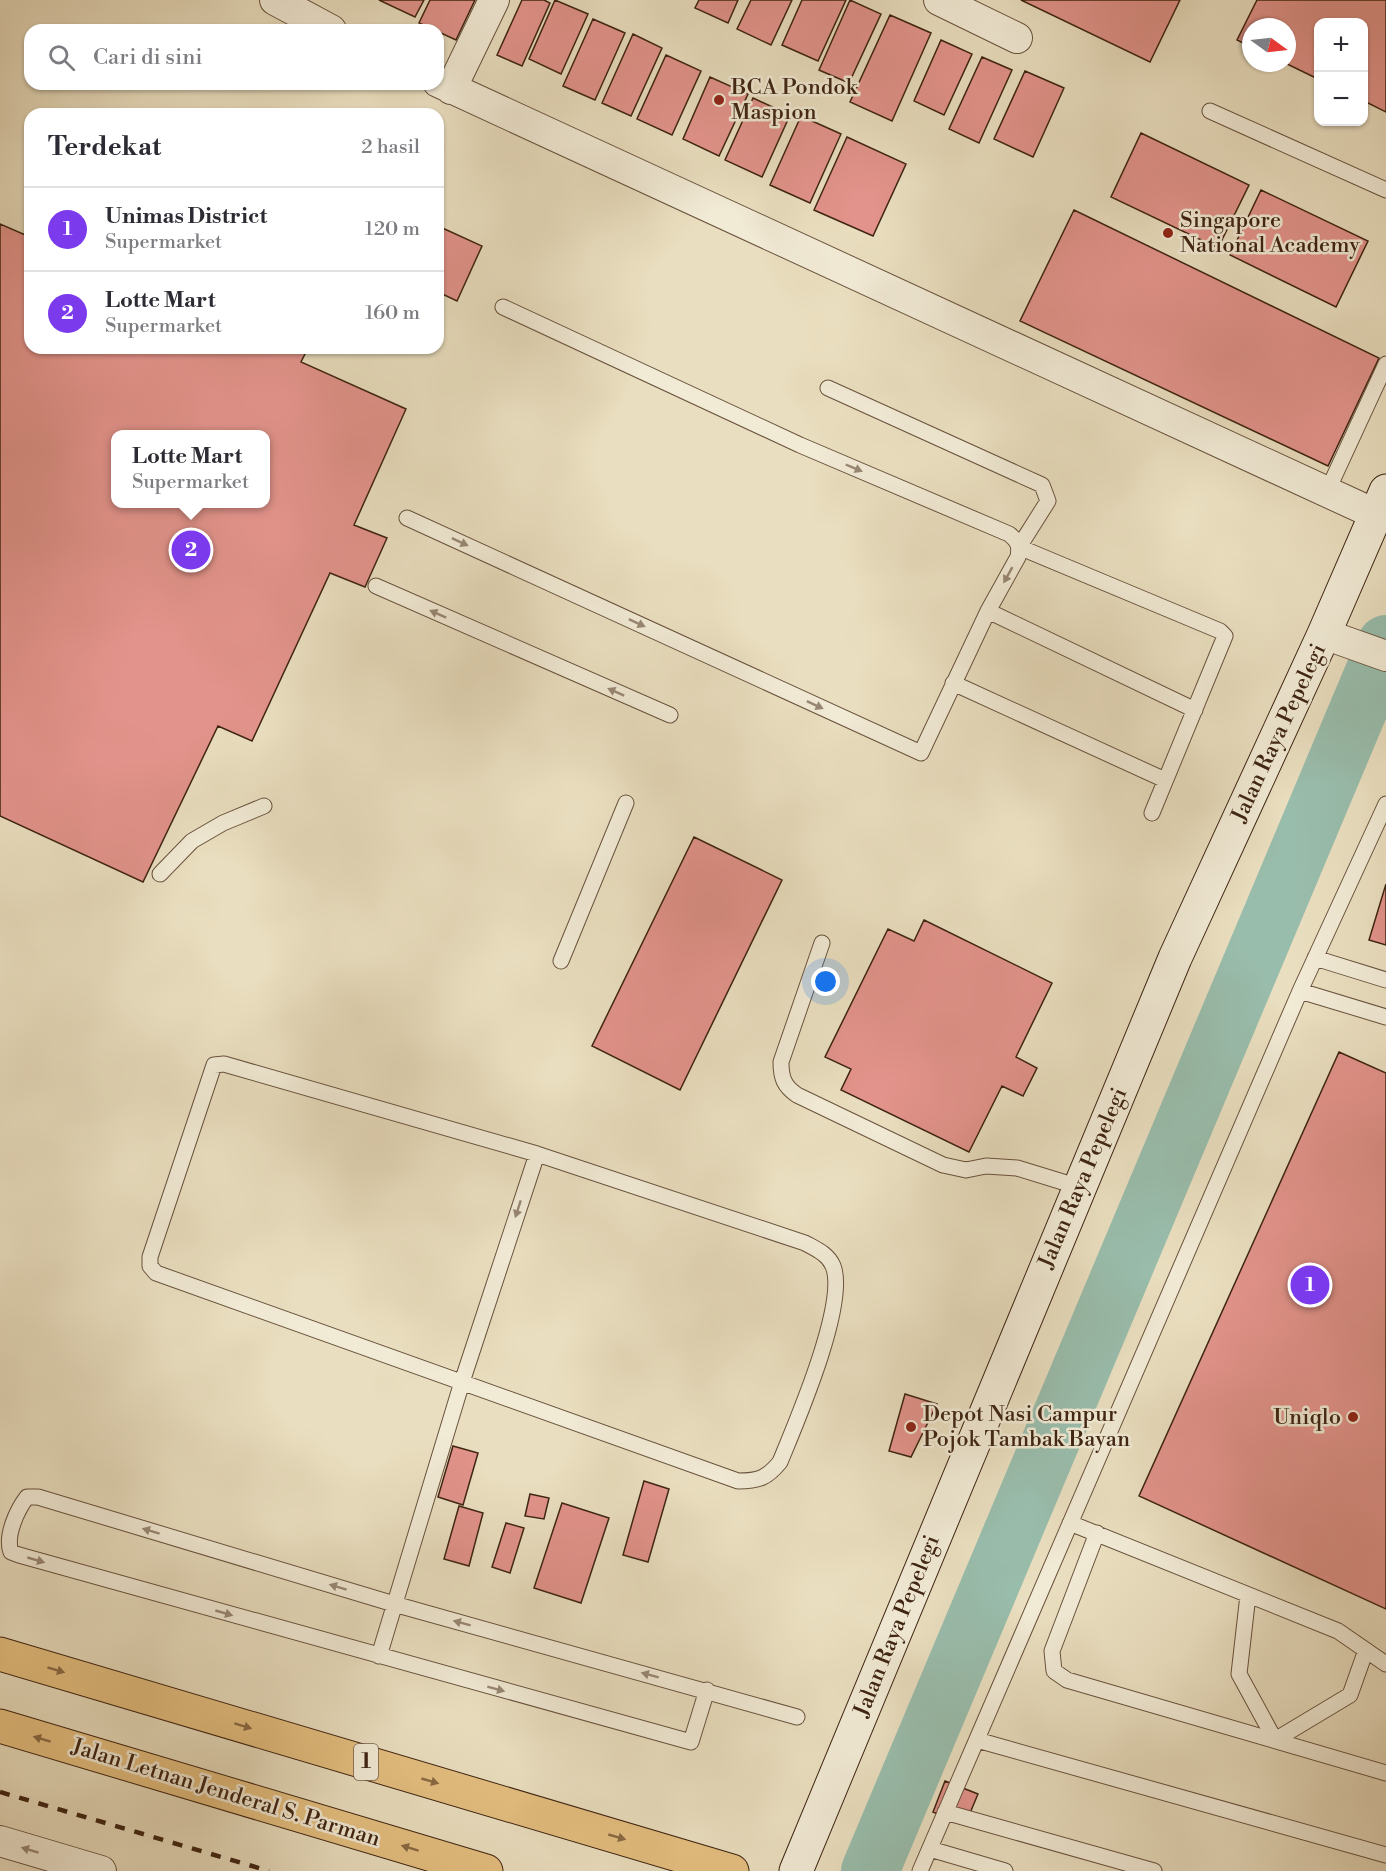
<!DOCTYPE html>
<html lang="id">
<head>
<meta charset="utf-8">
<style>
  body { margin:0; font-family:"Libre Bodoni",serif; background:#f7f7f7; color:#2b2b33 }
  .controls { position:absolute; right:18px; top:18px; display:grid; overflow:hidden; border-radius:12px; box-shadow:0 2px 4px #0004 }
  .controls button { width:54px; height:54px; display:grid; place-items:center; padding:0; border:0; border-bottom:2px solid #e1e1e2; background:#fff; color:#2b2b33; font:30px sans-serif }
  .compass { position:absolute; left:1242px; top:18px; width:54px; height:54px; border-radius:50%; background:#fff; box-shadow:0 2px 4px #0004; rotate:105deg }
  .you { position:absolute; left:826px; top:982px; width:21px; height:21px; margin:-15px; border:4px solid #fff; border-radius:50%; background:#1a73e8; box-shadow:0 0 0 9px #1a73e833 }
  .badge { display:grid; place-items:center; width:39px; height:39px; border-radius:50%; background:#7c3aed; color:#fff; font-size:20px; font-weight:700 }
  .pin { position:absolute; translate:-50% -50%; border:3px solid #fff; box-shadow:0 2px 6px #0006 }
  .popup { position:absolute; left:111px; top:430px; width:159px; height:78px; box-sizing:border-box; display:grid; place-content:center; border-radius:12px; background:#fff; filter:drop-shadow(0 2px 4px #0005); font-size:20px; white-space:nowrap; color:#7c7c81 }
  .popup b { font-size:22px; color:#2b2b33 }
  .popup::after { content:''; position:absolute; left:50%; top:100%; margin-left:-12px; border:12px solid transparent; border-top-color:#fff }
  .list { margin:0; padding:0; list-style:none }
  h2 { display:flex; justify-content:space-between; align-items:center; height:78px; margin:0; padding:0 24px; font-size:26px }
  h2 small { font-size:20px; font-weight:400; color:#7c7c81 }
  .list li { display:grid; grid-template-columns:39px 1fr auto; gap:18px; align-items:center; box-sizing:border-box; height:84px; padding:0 24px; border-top:2px solid #e1e1e2 }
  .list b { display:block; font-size:22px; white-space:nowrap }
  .list p { margin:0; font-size:20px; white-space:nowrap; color:#7c7c81 }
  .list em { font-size:20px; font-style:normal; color:#7c7c81 }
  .icon { flex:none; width:33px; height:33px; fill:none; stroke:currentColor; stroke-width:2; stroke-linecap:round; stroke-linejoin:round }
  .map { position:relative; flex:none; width:1386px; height:1871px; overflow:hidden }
  .search { position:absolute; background:#fff; box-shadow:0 2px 4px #0004; left:24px; top:24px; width:420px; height:66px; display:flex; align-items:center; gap:15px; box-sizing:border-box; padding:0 21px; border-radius:18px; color:#7c7c81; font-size:22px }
  .panel { position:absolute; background:#fff; box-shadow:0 2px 4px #0004; left:24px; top:108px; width:420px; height:246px; border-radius:18px }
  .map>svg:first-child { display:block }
</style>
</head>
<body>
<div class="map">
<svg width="1386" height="1871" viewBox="0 0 1386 1871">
  <rect width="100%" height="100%" fill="#e9debf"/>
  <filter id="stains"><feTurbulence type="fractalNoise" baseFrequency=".00333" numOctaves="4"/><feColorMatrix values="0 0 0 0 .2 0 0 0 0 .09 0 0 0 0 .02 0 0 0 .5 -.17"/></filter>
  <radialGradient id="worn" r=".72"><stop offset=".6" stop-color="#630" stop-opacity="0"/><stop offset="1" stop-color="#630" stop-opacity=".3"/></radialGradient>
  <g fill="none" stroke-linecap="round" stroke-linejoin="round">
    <path stroke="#99bdac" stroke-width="58" d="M870 1871 1386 644"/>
  </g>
  <path fill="#e2938b" stroke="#3e2412" stroke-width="1.5" fill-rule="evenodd" d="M379 0H424L415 17Z
    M430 0H475L456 40 419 23Z
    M522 0H544L550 3 522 66 497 55Z
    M555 0 588 14 561 74 529 59Z
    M699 0H738L728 23 695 8Z
    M751 0H792L771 45 737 29Z
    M802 0H846L818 61 782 45Z
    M850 0 881 14 849 83 819 70Z
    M1021 0H1180L1150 62Z
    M1257 0H1386V112L1364 101V22H1318V79L1285 63 1287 27H1251V47L1237 40Z
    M890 15 931 33 892 121 850 102Z
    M593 19 625 33 595 100 563 86Z
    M633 34 662 48 631 116 602 103Z
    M941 40 972 54 944 115 914 101Z
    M666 55 701 71 672 135 637 119Z
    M982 57 1012 70 979 143 949 129Z
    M1025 71 1064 88 1033 157 994 139Z
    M710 77 748 94 719 156 683 139Z
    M753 98 790 115 762 177 725 160Z
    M801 116 841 134 810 203 770 185Z
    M1141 133 1249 185 1218 248 1111 197Z
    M847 137 906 164 873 236 814 210Z
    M1261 190 1368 241 1336 307 1230 255Z
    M1074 210 1379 358 1328 466 1020 321Z
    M0 224 30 237V348H308L301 362 406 409 354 525 387 538 365 587 330 573 252 741 218 726 143 882 0 816ZM116 434H266V504H116Z
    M438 226 482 246 457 301 438 292Z
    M694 837 782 880 680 1090 592 1046Z
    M1386 884V945L1369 940Z
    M924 920 1052 983 1016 1057 1037 1068 1023 1096 1002 1086 969 1152 841 1090 851 1069 825 1057 888 929 914 941Z
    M1339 1052 1386 1073V1609L1139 1496Z
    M905 1394 937 1404 911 1457 889 1451Z
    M453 1446 478 1453 463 1505 438 1497Z
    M644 1481 669 1489 648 1562 623 1555Z
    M530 1494 549 1498 544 1519 525 1516Z
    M562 1503 609 1518 581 1603 534 1588Z
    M459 1506 483 1513 469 1566 444 1559Z
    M506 1523 524 1528 510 1573 492 1567Z
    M945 1781 978 1794 965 1825 933 1812Z"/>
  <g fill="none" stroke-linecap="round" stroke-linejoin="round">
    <g stroke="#69523d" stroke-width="17">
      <path id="lane" d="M1210 111 1386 190
        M828 388 1042 485 1048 501 1019 547 1220 631 1225 636 1152 813
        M1327 492 1386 364
        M407 518 921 753 988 611 1018 557C1020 546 1018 541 1009 534L800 445 503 307
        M376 586 670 715
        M988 611 1195 710
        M953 683 1165 780
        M160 874 192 841 223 823 264 806
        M822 943 781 1062C781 1078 784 1086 797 1095L943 1165 966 1170 986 1166 1017 1168 1079 1187
        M1315 958 1386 980
        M561 961 626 803
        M1300 991 1386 804
        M224 1064 537 1154 805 1243C816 1249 828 1254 833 1266 848 1303 796 1423 780 1462 767 1478 759 1481 738 1481L156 1273 150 1266V1257L214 1065Z
        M1070 1523 1338 1631 1386 1664
        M1097 1533 1052 1651 1054 1671 1067 1680 1386 1773
        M1248 1595 1239 1674 1275 1740 1350 1695 1366 1650
        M379 1656 462 1382 537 1154
        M707 1690 691 1742 19 1555 11 1552C5 1536 17 1510 27 1497H38L394 1604 797 1717
        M977 1740 1386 1855
        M945 1812 1154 1871
        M930 1849 1005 1871
        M920 1871 1300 991 1386 1017"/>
    </g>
    <g stroke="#69523d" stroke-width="32">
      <path id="street" d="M275 0 331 30
        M939 0 1017 38
        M438 82 1375 514
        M451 89 494 0
        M1324 634 1386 656
        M0 1841 101 1871"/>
    </g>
    <g stroke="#3e2412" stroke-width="35">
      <path id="secondary" d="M796 1871 1175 958 1324 634 1386 491"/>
    </g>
    <g stroke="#3e2412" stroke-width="35">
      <path id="highway" d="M0 1654 732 1871
        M0 1726 486 1871"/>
    </g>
    <use href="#lane" stroke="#f1ead5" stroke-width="15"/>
    <use href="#street" stroke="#f1ead5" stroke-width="30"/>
    <use href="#secondary" stroke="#f1ead5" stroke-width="33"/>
    <use href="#highway" stroke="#e4bf80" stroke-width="33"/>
    <path stroke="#3e2412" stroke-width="4.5" stroke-dasharray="10 10" stroke-linecap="butt" d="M0 1792 269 1871"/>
  </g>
  <defs><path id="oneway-solid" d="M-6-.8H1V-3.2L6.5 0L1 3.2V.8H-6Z" transform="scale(1.5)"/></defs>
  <g fill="#988774">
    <use href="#oneway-solid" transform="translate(854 468) rotate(23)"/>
    <use href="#oneway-solid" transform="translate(460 542) rotate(25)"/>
    <use href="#oneway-solid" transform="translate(1008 575) rotate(119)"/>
    <use href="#oneway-solid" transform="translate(438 614) rotate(-156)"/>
    <use href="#oneway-solid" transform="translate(637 623) rotate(25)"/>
    <use href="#oneway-solid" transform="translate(616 692) rotate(-156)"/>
    <use href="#oneway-solid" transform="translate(815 705) rotate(25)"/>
    <use href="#oneway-solid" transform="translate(518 1209) rotate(108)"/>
    <use href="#oneway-solid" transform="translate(151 1531) rotate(-163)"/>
    <use href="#oneway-solid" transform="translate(36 1560) rotate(16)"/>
    <use href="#oneway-solid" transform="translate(338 1587) rotate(-163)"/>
    <use href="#oneway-solid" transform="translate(224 1613) rotate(16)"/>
    <use href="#oneway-solid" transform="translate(462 1623) rotate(-165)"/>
    <use href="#oneway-solid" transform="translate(650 1675) rotate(-165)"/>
    <use href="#oneway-solid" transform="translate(496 1689) rotate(15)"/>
    <use href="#oneway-solid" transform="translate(30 1850) rotate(-163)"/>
  </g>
  <g fill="#896a44">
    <use href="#oneway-solid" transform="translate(56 1670) rotate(17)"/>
    <use href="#oneway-solid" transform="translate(243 1726) rotate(17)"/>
    <use href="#oneway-solid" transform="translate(42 1739) rotate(-163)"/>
    <use href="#oneway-solid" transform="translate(430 1781) rotate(16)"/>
    <use href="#oneway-solid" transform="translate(617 1837) rotate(16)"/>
    <use href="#oneway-solid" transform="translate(410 1848) rotate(-163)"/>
  </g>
  <g fill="#8f2418" stroke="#f1ead5" stroke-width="2">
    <circle cx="719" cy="100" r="6"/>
    <circle cx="1168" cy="233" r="6"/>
    <circle cx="1353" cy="1417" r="6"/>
    <circle cx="911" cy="1427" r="6"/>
  </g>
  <g text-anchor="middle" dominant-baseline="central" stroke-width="5" stroke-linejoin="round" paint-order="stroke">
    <rect fill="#f1ead5" stroke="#745f4c" stroke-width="1.5" x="354" y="1744" width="24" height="36" rx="4.5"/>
    <g font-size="21" font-weight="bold" fill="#3e2412">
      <text x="366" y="1762">1</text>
    </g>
    <g font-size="22" fill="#3e2412" stroke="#f1ead5" text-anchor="start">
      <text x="731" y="87">BCA Pondok<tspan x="731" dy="25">Maspion</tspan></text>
      <text x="1180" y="220">Singapore<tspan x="1180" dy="25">National Academy</tspan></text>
      <text x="923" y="1414">Depot Nasi Campur<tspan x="923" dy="25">Pojok Tambak Bayan</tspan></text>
      <text x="1341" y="1417" text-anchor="end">Uniqlo</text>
    </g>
    <g font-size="22" fill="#3e2412" stroke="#f1ead5">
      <text transform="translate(1279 733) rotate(-65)">Jalan Raya Pepelegi</text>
      <text transform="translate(1083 1178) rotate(-67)">Jalan Raya Pepelegi</text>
      <text transform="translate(897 1626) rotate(-68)">Jalan Raya Pepelegi</text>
      <text transform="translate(226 1793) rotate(17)">Jalan Letnan Jenderal S. Parman</text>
    </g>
  </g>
  <rect width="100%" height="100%" filter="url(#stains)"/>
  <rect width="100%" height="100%" fill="url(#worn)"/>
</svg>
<div class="controls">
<button>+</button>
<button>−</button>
</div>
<svg class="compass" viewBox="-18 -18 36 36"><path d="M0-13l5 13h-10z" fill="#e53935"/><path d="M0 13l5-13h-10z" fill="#7c7c81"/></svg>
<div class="you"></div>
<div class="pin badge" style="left:1310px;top:1285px">1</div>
<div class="pin badge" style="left:191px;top:550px">2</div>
<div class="popup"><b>Lotte Mart</b>Supermarket</div>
<div class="search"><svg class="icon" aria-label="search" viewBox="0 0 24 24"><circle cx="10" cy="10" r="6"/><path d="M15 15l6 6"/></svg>Cari di sini</div>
<section class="panel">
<h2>Terdekat<small>2 hasil</small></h2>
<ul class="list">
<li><span class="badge">1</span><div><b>Unimas District</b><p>Supermarket</p></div><em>120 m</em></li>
<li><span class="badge">2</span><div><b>Lotte Mart</b><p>Supermarket</p></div><em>160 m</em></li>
</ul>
</section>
</div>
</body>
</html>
